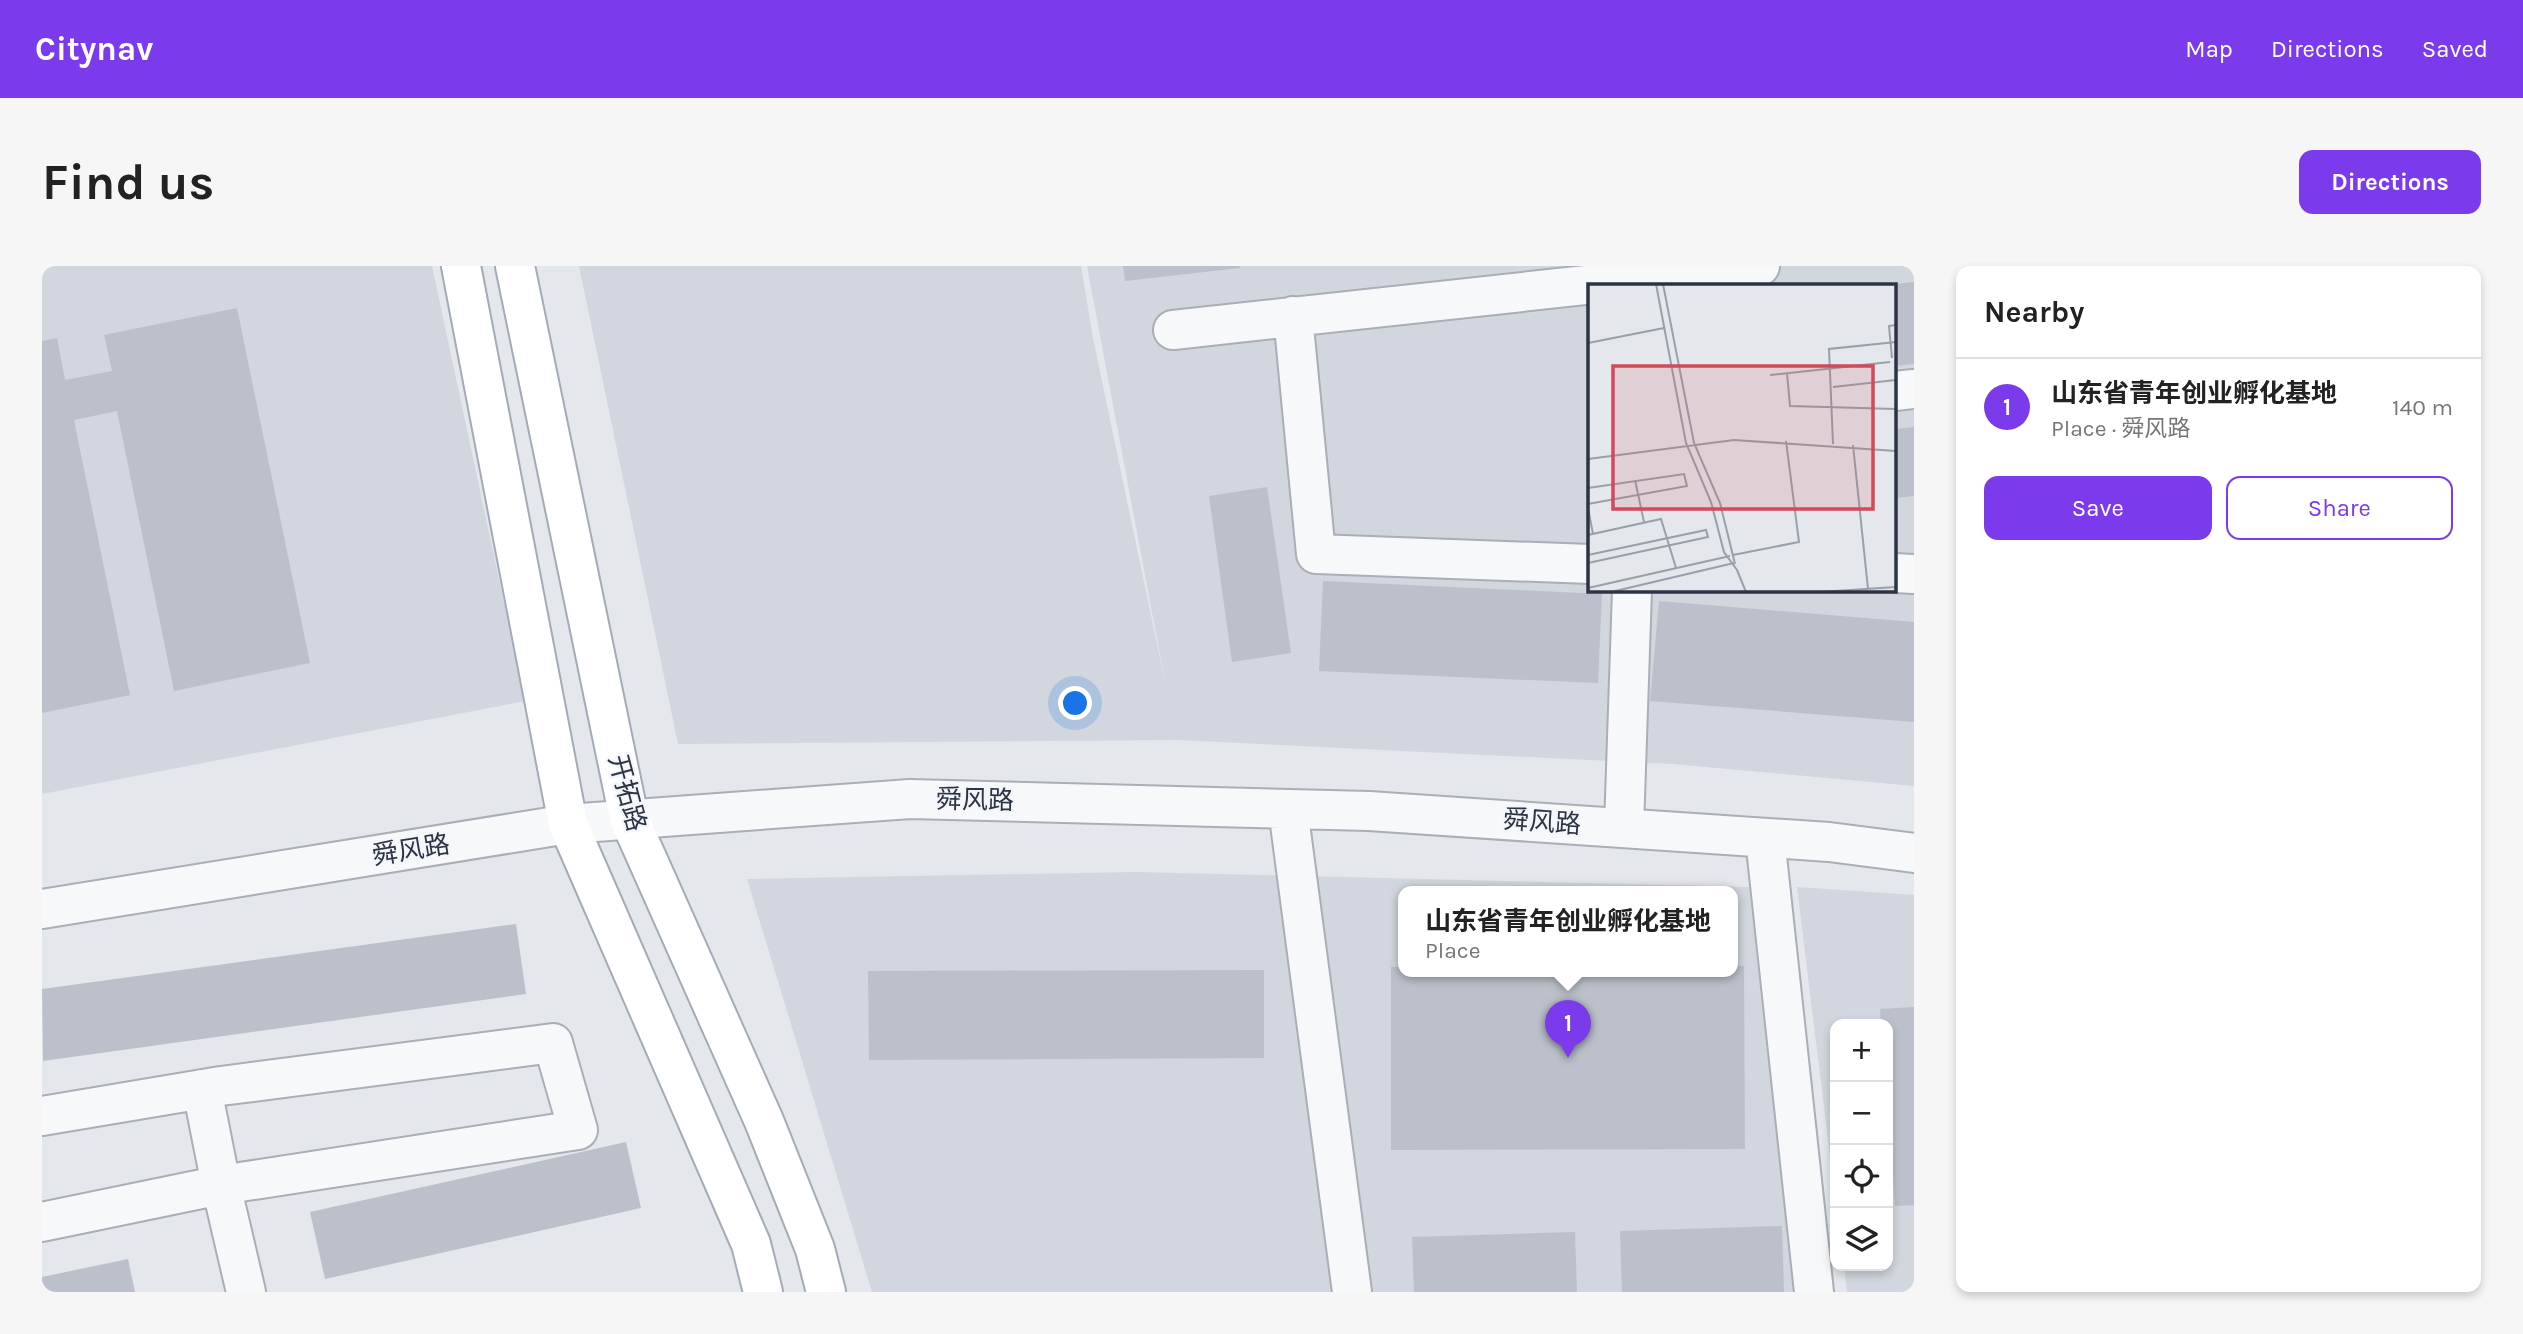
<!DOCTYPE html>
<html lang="en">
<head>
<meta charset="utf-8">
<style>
  body { margin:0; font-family:Karla,"Noto Sans SC",sans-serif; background:#f6f6f6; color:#222 }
  .controls { position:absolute; right:21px; bottom:21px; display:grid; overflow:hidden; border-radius:14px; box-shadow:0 4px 10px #0003 }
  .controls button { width:63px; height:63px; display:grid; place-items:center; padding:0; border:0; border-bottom:2px solid #e0e0e0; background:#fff; color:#222; font:35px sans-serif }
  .you { position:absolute; left:1034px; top:438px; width:24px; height:24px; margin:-18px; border:5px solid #fff; border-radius:50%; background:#1a73e8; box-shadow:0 0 0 10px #1a73e833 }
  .badge { display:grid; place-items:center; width:46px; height:46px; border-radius:50%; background:#7c3aed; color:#fff; font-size:23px; font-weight:700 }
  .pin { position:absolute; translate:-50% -58px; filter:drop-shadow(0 2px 4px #0008) }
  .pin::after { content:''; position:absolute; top:37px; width:24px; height:21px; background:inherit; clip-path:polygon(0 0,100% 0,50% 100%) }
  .popup { position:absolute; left:1356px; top:620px; width:340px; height:91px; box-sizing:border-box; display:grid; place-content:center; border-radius:14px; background:#fff; filter:drop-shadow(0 2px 5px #0005); font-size:23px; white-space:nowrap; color:#767676 }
  .popup b { font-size:26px; color:#222 }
  .popup::after { content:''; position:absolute; left:50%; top:100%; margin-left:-14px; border:14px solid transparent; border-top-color:#fff }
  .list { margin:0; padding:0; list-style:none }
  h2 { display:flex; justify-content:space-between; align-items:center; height:91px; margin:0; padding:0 28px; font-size:30px }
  h2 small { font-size:23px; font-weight:400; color:#767676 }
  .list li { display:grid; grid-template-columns:46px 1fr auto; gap:21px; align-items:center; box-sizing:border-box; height:98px; padding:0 28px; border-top:2px solid #e0e0e0 }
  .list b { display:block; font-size:26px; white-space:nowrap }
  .list p { margin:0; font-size:23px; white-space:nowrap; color:#767676 }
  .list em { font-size:23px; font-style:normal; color:#767676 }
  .actions { display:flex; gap:14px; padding:21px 28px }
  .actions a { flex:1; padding:16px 0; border:2px solid #7c3aed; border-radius:14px; text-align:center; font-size:24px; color:#7c3aed }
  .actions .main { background:#7c3aed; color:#fff }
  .icon { flex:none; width:38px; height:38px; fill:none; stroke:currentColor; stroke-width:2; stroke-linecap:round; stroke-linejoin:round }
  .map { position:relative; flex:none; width:1872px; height:1026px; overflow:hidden; border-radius:14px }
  header { display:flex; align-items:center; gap:42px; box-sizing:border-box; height:98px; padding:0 35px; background:#7c3aed; color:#fff }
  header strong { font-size:33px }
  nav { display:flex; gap:38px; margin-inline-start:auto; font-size:24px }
  .intro { display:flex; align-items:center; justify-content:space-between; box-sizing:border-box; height:168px; padding:0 42px }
  h1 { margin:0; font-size:49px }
  .button { padding:18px 32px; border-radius:14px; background:#7c3aed; color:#fff; font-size:24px; font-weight:700 }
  main { display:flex; gap:42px; padding:0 42px }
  aside { flex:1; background:#fff; border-radius:14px; box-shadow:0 4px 10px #0003 }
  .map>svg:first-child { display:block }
</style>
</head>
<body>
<header>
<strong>Citynav</strong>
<nav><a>Map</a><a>Directions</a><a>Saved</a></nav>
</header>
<div class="intro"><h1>Find us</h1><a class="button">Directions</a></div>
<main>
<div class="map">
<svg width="1872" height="1026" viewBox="0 0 1872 1026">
  <rect width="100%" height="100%" fill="#e4e7ec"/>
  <path fill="#d2d6de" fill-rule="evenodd" d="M0 0H390L483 435 0 528Z
    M537 0H1039L1051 72 1124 421 1045 0H1872V520L1631 498 1135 474 636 478ZM1548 19H1853V324H1548Z
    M1093 606 1707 621 1752 1026H830L705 613ZM1362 626H1690V706H1362Z
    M1755 621 1872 629V1026H1805L1802 1000H1846V758H1793V931Z"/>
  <path fill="#bbc0ca" d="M1081 0H1198V2L1083 15Z
    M1872 16V98L1853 100V18Z
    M195 42 268 397 132 425 75 145 32 154 88 429 0 447V75L15 72 23 114 70 105 62 69Z
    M1872 161V230L1853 232V163Z
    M1225 221 1249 387 1190 396 1167 230Z
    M1281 315 1560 328 1556 417 1277 405Z
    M1617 335 1872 356V456L1608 435Z
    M474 658 484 728 1 795 0 723Z
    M1690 700H1702L1703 883 1349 884V701H1362V706H1690Z
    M1222 704V792L827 794 826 705Z
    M1872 741V939L1853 940 1846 840V758H1839L1838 743Z
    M584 876 599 942 283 1013 268 946Z
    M1740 960 1742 1026H1580L1578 965Z
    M1533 966 1535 1026H1372L1370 971Z
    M86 993 93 1026H0V1011Z"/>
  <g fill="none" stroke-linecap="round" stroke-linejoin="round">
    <g stroke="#a9aeb7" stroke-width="42">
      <path id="minor" d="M1251 50 1274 288 1548 298
        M1131 64 1718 0
        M1853 125 1872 123
        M1853 307 1872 308
        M1246 543 1310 1026
        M1582 562 1590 324
        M1723 572 1772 1026
        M0 643 526 558 868 533 1327 545 1787 576 1872 587
        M160 823 179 919 204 1026
        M0 850 179 820 511 777 536 864 179 919 0 956"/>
    </g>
    <g stroke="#a3abb8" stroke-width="42">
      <path id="major" d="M419 0 526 558 709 978 721 1026
        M473 0 587 552 722 855 773 983 784 1026"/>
    </g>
    <use href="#minor" stroke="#f7f8fa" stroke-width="38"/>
    <use href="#major" stroke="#fff" stroke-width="38"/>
  </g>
  <g text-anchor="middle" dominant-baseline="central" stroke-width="5" stroke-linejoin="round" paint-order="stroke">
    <g font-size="26" fill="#2b3445" stroke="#f4f6f9">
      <text transform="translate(585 527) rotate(75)">开拓路</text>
      <text transform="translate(933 534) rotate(1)">舜风路</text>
      <text transform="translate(1500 556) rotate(4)">舜风路</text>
      <text transform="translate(369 584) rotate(-9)">舜风路</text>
    </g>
  </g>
  <g transform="translate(1546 18)">
    <rect width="308" height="308" fill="#e4e7ec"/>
    <path fill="none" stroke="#9a9fa9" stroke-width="2" d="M68 0 98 159 123 218 136 268 149 286M75 0 106 159 132 219 147 280M0 59 76 44M304 74 301 42 308 41V46M199 89 202 122 308 125M182 91 302 78M245 103 308 96M245 160 241 65 308 58M265 161 280 305M0 175 146 156 308 167M47 196 56 238M0 204 96 190 99 202 0 220M0 224 5 250M0 251 73 235 88 284M0 271 118 246 120 253 0 279M145 271 211 258 198 157M149 286 158 308M0 304 142 272M23 308 146 279M232 308 308 303"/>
    <path fill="#d1495b" fill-opacity="0.15" stroke="#d1495b" stroke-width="3.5" d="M25 82H285V225H25Z"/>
    <rect width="308" height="308" fill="none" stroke="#2b3445" stroke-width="3.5"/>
  </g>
</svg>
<div class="controls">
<button>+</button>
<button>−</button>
<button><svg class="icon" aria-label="locate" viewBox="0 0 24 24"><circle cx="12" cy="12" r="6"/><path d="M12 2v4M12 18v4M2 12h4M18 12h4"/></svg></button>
<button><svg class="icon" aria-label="layers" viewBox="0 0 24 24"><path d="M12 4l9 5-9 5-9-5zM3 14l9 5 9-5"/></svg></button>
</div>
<div class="you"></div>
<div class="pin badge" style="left:1526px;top:792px">1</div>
<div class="popup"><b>山东省青年创业孵化基地</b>Place</div>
</div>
<aside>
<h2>Nearby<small></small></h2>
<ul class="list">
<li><span class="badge">1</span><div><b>山东省青年创业孵化基地</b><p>Place · 舜风路</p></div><em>140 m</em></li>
</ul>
<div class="actions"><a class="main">Save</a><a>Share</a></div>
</aside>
</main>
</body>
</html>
